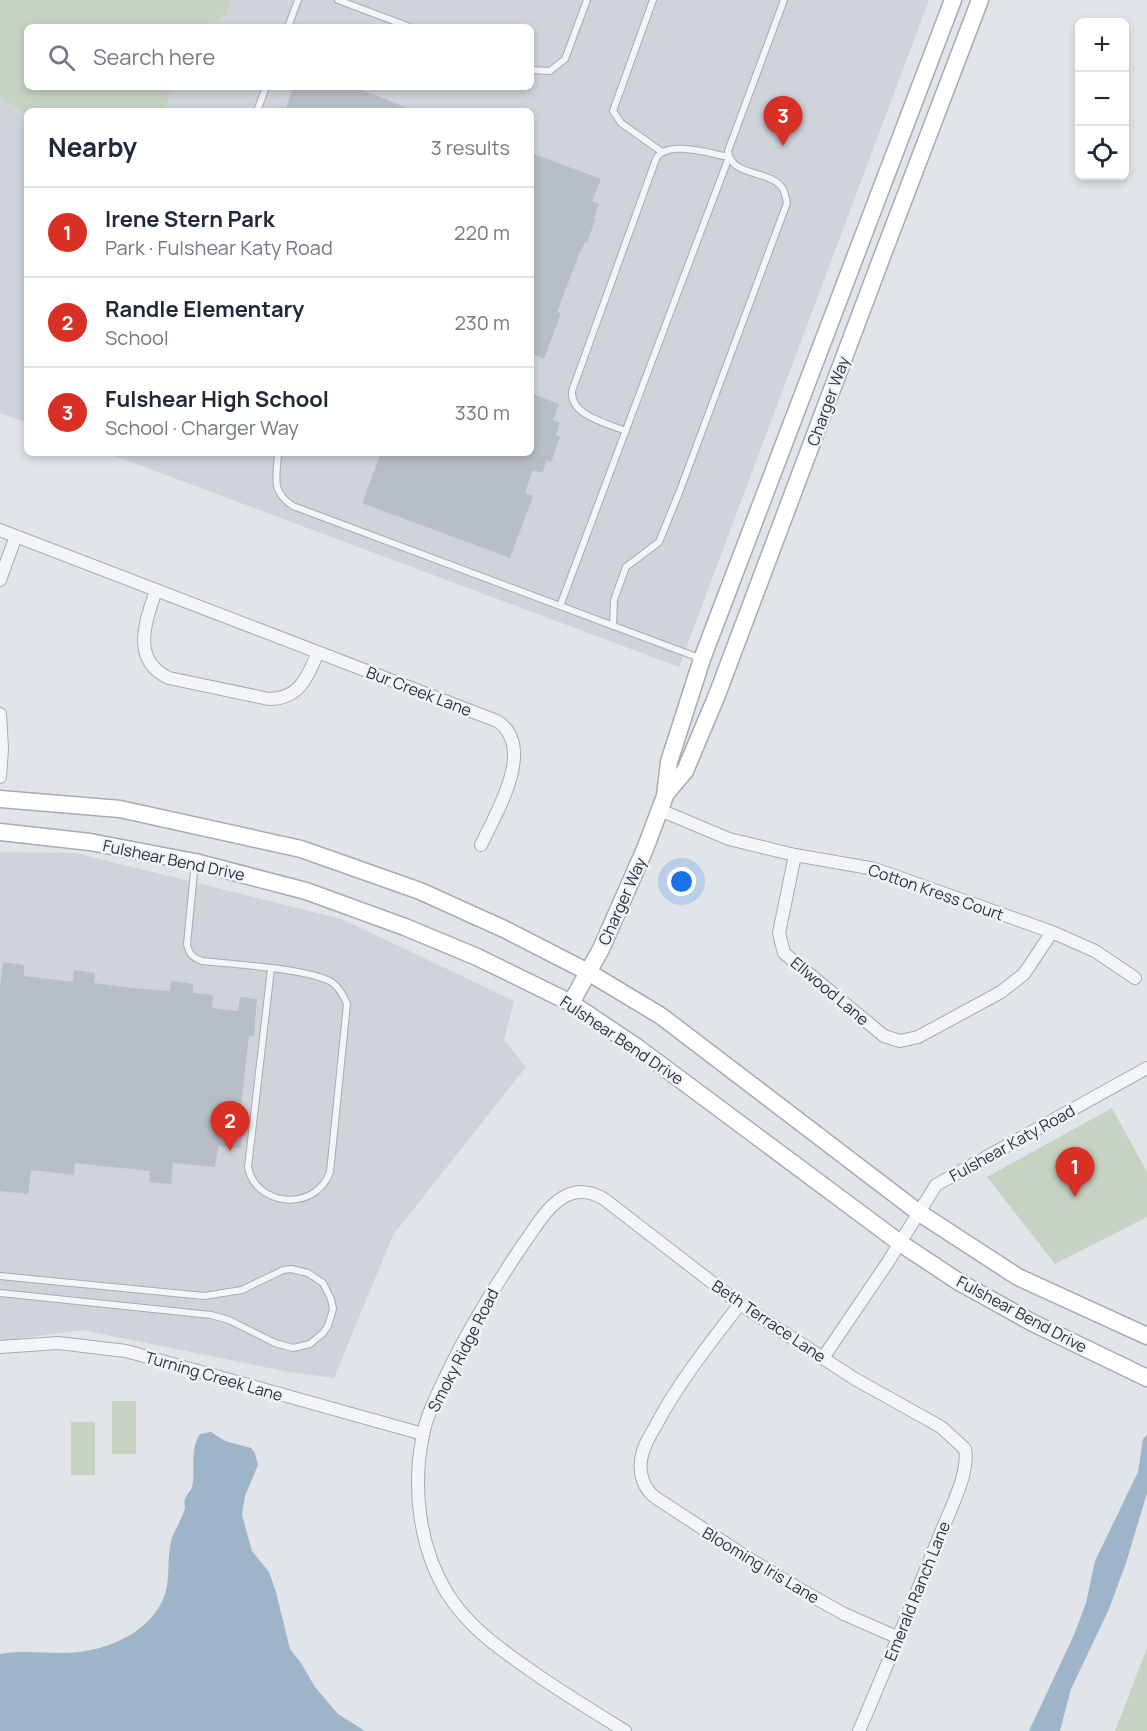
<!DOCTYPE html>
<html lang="en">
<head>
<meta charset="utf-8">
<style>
  body { margin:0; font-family:Manrope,sans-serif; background:#f2f2f3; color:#1f2937 }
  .controls { position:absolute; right:18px; top:18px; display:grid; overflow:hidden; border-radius:9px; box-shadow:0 3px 9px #0003 }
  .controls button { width:54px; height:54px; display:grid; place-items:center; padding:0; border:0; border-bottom:2px solid #e0e1e3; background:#fff; color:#1f2937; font:30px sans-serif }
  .you { position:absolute; left:682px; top:882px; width:21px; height:21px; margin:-15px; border:4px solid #fff; border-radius:50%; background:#1a73e8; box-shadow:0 0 0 9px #1a73e833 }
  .badge { display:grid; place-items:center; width:39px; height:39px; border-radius:50%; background:#d93025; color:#fff; font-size:20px; font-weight:700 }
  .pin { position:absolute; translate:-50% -50px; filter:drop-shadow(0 2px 3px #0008) }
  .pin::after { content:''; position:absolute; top:32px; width:21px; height:18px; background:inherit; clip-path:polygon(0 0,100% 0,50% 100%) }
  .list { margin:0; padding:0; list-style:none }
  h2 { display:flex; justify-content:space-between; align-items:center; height:78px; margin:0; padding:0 24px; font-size:26px }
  h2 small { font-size:20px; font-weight:400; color:#747a83 }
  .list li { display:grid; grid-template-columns:39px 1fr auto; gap:18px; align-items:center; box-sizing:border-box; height:90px; padding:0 24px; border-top:2px solid #e0e1e3 }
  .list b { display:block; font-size:22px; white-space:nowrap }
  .list p { margin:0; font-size:20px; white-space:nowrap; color:#747a83 }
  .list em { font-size:20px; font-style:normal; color:#747a83 }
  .icon { flex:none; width:33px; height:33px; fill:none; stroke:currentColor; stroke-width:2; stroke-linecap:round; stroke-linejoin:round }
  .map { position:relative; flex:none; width:1147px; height:1731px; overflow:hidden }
  .search { position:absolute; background:#fff; box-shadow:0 3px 9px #0003; left:24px; top:24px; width:510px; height:66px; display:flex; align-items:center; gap:15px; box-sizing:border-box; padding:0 21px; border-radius:9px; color:#747a83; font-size:22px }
  .panel { position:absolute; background:#fff; box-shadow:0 3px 9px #0003; left:24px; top:108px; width:510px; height:348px; border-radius:9px }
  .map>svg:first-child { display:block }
</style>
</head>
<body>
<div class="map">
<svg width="1147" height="1731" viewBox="0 0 1147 1731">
  <rect width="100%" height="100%" fill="#e1e5e9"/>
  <path fill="#cfd4db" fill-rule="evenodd" d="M0 0H929L679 667 107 453H531V111H27V423L0 413ZM27 27H531V87H27Z
    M0 852 76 853 342 919 514 1001 504 1040 526 1067 393 1235 334 1378 289 1372 82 1330 0 1341Z"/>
  <path fill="#c7d3c2" d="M0 0H231L225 14 208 27H27V87H173L164 111H27V115L0 96Z
    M1112 1108 1147 1172V1217L1055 1264 987 1177Z
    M112 1401H136V1454H112Z
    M71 1422H95V1475H71Z
    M1147 1648V1731H1115Z"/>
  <path fill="#9eb4c8" d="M211 1432 225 1441 251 1448 255 1453 258 1465 245 1496 242 1515 252 1551 269 1572 276 1592 290 1649 301 1663 315 1687 338 1714 365 1731H0V1654C29 1649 58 1656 86 1651 120 1645 156 1626 166 1591 170 1575 167 1558 171 1541 174 1530 182 1520 185 1508 185 1505 184 1502 185 1499 186 1495 191 1491 192 1487 196 1469 189 1451 200 1434Z
    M1147 1435V1493L1126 1563 1109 1609 1071 1689 1060 1731H1029L1074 1635 1086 1603 1095 1561 1138 1472 1143 1439Z"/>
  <path fill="#b8bec6" d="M293 87H354L415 111H285Z
    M531 153 601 179 592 201 599 204 594 217 596 218 587 243 585 242 579 254 557 312 561 313 544 359 531 353Z
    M531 393 559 404 553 420 560 423 556 435 560 437 551 462 547 460 542 473 533 470 525 493 533 496 510 558 362 503 381 453H531Z
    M3 962 24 965V976L73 982 74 970 95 973 94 983 132 988 170 991 171 981 193 984V993L213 995 212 1008 238 1011 240 997 257 999 254 1036H249L238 1130H242L241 1148 218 1146 215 1167 173 1163 171 1184 149 1182 150 1171 75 1163 74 1175 31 1170 28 1194 0 1191V987Z"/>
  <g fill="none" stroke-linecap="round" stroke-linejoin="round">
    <g stroke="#a6acb3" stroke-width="8">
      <path id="lane" d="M338 0 410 27
        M653 0 613 111 621 123 662 152
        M288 27 298 0
        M531 70 550 71 565 59 587 0
        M257 111 266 87
        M278 453C277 477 270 491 293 506L702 659
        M560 606C616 456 672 307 729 157 711 154 666 139 656 159L572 391C570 416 607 423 626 431
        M613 626 614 600 626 567 659 542 679 493 787 203C786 199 785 193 783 189 771 169 731 178 728 151L784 0
        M195 862 187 944C189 954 192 957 202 961 228 964 317 969 334 984 340 989 344 997 347 1004L330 1172C315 1213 255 1206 248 1167L271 969
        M0 1276 204 1296 242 1290 283 1270 291 1269 308 1273 323 1283 331 1299 333 1309 328 1326 323 1333 310 1344 293 1348 275 1343 229 1320 211 1315 0 1293"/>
    </g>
    <g stroke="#a6acb3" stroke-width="14">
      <path id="street" d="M0 530 497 721C537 747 496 813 481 845
        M0 580 16 536
        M156 590C146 621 130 660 169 678L269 699C300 699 308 676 318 652
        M0 714 2 749 0 777
        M660 810 729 839 795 855 875 869 1052 932 1095 951 1135 978
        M795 855 779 933 784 953 884 1036 900 1041 918 1037 1001 992 1024 974 1052 932
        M740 1304C710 1343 678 1383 655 1427 649 1437 642 1449 641 1461 639 1475 644 1489 656 1498L748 1558 796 1587 844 1614 899 1638
        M0 1347 58 1343 126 1351 423 1434
        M823 1358 888 1262 936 1185 1147 1068
        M625 1731C594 1712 563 1693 533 1672 500 1649 469 1628 447 1593 419 1547 412 1487 423 1435 427 1414 437 1395 446 1376 468 1329 495 1286 524 1243 535 1228 546 1208 562 1198 576 1189 591 1191 604 1199L740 1304 855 1379 941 1427 965 1449C970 1475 947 1515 938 1540 912 1604 886 1668 859 1731"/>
    </g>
    <g stroke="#a6acb3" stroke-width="19">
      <path id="secondary" d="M665 795 685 771 717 695 883 254 980 0
        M0 799 120 809 301 849 420 891 504 929 588 972 661 1016 918 1212 1018 1277 1147 1336
        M0 832 90 842 158 855 195 862 306 891 405 927 477 957 571 1003 638 1048 900 1243 959 1282 1033 1323 1147 1378
        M571 1003 601 949 645 849 665 796 669 762 702 659 953 0"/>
    </g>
    <use href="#lane" stroke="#f4f5f7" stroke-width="6"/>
    <use href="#street" stroke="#f4f5f7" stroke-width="12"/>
    <use href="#secondary" stroke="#fff" stroke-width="16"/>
  </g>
  <g text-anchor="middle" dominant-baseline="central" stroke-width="5" stroke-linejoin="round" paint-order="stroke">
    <g font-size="16" fill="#2a3340" stroke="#f1f3f7">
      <text transform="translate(828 401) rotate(-70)">Charger Way</text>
      <text transform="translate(419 691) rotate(21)">Bur Creek Lane</text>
      <text transform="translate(174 860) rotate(12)">Fulshear Bend Drive</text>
      <text transform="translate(936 892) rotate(19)">Cotton Kress Court</text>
      <text transform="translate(622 901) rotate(-66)">Charger Way</text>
      <text transform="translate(830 991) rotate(40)">Ellwood Lane</text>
      <text transform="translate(622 1040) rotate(34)">Fulshear Bend Drive</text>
      <text transform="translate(1012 1143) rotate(-29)">Fulshear Katy Road</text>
      <text transform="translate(1022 1314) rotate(28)">Fulshear Bend Drive</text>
      <text transform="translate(769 1321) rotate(34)">Beth Terrace Lane</text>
      <text transform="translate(463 1350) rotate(-63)">Smoky Ridge Road</text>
      <text transform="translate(214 1376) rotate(16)">Turning Creek Lane</text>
      <text transform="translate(761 1565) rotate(31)">Blooming Iris Lane</text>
      <text transform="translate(917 1591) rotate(-68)">Emerald Ranch Lane</text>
    </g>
  </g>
</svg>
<div class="controls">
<button>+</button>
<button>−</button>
<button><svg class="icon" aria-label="locate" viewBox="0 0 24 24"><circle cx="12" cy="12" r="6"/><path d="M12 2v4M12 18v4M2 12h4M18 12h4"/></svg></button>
</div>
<div class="you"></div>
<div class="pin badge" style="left:1075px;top:1197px">1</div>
<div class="pin badge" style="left:230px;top:1151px">2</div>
<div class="pin badge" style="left:783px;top:146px">3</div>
<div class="search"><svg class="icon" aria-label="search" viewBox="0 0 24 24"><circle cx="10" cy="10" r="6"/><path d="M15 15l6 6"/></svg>Search here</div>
<section class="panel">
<h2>Nearby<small>3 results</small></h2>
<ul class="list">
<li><span class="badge">1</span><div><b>Irene Stern Park</b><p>Park · Fulshear Katy Road</p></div><em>220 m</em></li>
<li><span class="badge">2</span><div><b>Randle Elementary</b><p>School</p></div><em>230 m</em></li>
<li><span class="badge">3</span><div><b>Fulshear High School</b><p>School · Charger Way</p></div><em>330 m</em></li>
</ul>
</section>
</div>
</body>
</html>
